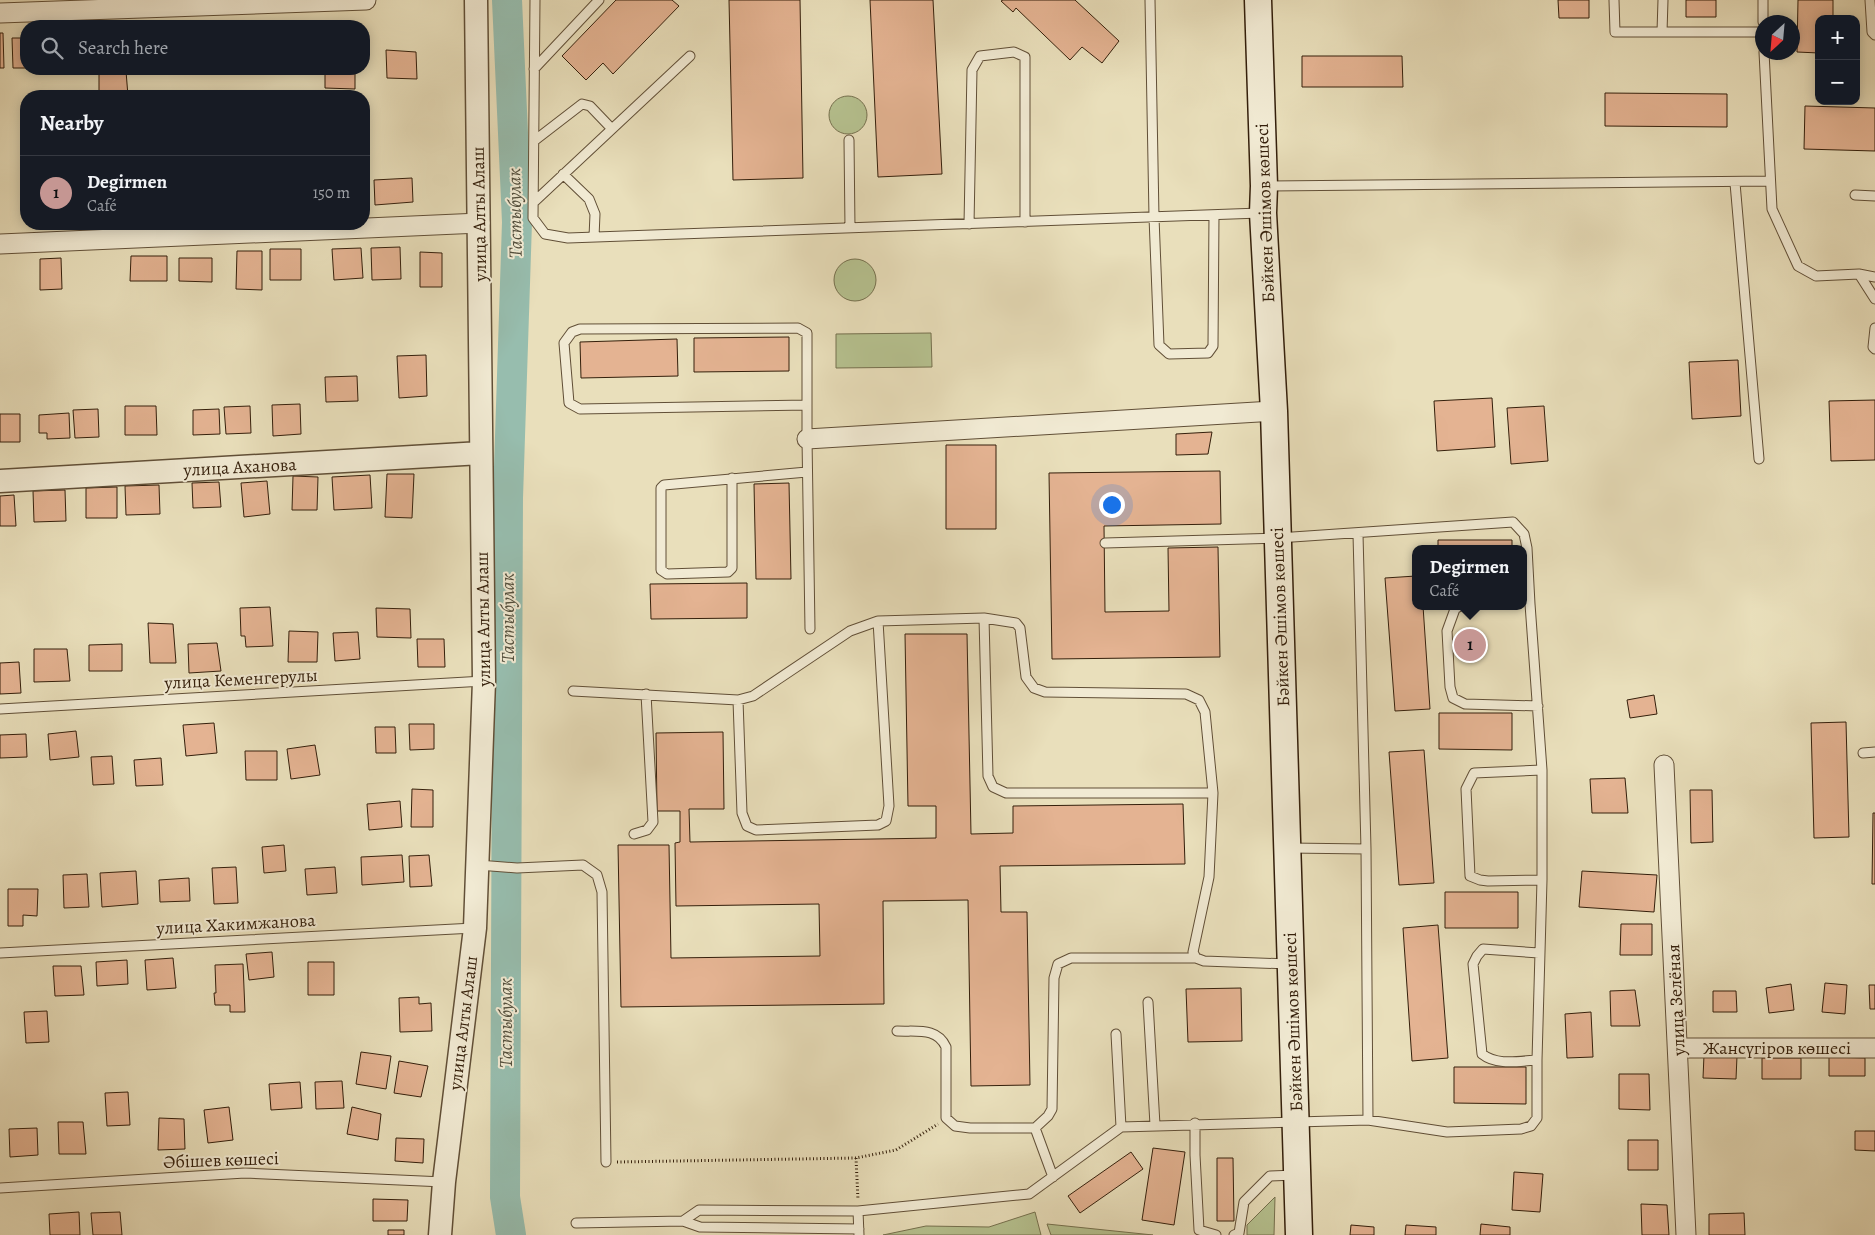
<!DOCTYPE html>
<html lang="en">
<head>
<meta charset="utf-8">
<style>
  body { margin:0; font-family:Alegreya,serif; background:#20242c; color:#f1f3f6 }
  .controls { position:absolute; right:15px; top:15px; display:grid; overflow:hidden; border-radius:10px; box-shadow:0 2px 12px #0003 }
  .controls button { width:45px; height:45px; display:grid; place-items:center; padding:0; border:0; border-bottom:1px solid #363941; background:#171b24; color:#f1f3f6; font:25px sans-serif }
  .compass { position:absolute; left:1755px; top:15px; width:45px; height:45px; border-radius:50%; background:#171b24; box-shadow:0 2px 12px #0003; rotate:206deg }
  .you { position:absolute; left:1111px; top:504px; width:18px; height:18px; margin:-12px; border:4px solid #fff; border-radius:50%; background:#1a73e8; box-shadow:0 0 0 8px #1a73e833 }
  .badge { display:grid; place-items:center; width:32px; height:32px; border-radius:50%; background:#c59692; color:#111; font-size:16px; font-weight:700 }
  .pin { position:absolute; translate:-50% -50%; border:2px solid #fff; box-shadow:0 1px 5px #0006 }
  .popup { position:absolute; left:1412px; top:545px; width:115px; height:65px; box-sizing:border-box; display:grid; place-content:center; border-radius:10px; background:#171b24; filter:drop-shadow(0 1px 4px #0005); font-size:16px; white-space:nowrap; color:#9ea1a6 }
  .popup b { font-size:19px; color:#f1f3f6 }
  .popup::after { content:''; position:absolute; left:50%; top:100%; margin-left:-10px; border:10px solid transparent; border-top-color:#171b24 }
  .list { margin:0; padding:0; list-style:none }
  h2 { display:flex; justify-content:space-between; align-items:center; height:65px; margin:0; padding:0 20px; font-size:21px }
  h2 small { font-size:16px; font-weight:400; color:#9ea1a6 }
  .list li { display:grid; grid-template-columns:32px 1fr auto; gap:15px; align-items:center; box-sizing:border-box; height:75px; padding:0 20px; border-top:1px solid #363941 }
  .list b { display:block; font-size:19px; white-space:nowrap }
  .list p { margin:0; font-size:16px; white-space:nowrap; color:#9ea1a6 }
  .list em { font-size:16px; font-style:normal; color:#9ea1a6 }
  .icon { flex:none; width:28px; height:28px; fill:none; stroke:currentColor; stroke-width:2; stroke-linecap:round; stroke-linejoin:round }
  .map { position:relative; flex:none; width:1875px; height:1235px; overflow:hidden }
  .search { position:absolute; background:#171b24; box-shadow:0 2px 12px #0003; left:20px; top:20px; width:350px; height:55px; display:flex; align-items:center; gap:12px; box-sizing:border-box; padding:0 18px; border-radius:20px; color:#9ea1a6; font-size:19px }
  .panel { position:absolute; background:#171b24; box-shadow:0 2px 12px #0003; left:20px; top:90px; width:350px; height:140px; border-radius:20px }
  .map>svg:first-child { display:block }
</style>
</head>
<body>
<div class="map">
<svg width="1875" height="1235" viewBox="0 0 1875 1235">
  <rect width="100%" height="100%" fill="#e9dfbb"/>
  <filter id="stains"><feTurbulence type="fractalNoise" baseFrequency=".004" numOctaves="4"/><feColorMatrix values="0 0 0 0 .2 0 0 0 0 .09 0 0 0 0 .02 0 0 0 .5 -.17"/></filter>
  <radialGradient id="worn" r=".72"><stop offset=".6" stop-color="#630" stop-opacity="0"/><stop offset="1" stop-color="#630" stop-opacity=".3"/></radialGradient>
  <path fill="#b6c290" stroke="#75704e" d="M829 115a19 19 0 1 1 38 0a19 19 0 1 1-38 0Z
    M834 280a21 21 0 1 1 42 0a21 21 0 1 1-42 0Z
    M931 333 932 367 836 368V334Z
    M1275 1197 1274 1235H1247V1225Z
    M1035 1212 1041 1235H883L926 1226 989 1227Z
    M1047 1224 1153 1235H1051Z"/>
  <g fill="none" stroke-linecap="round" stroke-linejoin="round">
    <path stroke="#97bdae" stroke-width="30" d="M507 0 517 222 508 498 505 1197 511 1235"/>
  </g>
  <path fill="#e4b392" stroke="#341f0b" d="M616 0H672L679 6 613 74 603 63 586 80 562 56Z
    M729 0H800L803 178 733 180Z
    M870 0H933L942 174 878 177Z
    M1003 0H1075L1119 41 1102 63 1082 47 1070 60 1016 8 1013 12 1001 1Z
    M1558 0H1589V18H1559Z
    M1686 0H1716V17H1686Z
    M1798 0H1833V19H1819V53L1797 52Z
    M244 25V26H208Z
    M0 33H3L4 68H0Z
    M12 38H26V68H13Z
    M386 50 416 52 417 79 387 78Z
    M1302 56H1402L1403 87H1302Z
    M54 69H79V70H54Z
    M325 69H355V89L325 88Z
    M99 70 126 71 128 96H99Z
    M1605 93 1727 94V127L1605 126Z
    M1805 106 1875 108V151L1804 149Z
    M412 178 413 202 375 205 374 180Z
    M400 247 401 279 372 280 371 248Z
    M361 248 363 278 334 280 332 249Z
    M270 249H301V280H270Z
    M237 251H262V290L236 289Z
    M420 252 442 253V287H420Z
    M131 256H167V281H130Z
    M61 258 62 289 40 290V259Z
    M179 258H212V282L179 281Z
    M789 337V371L694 372V338Z
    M677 339 678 376 581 378 580 342Z
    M426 355 427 396 399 398 397 356Z
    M1738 360 1741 416 1692 419 1689 362Z
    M357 376 358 401 326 402 325 377Z
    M1492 398 1495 447 1437 451 1434 401Z
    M1875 400V460L1831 461 1829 401Z
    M300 404 301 434 273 436 272 405Z
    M125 406H156L157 435H125Z
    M250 406 251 433 226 434 224 407Z
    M1544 406 1548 461 1511 464 1507 408Z
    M98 409 99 437 75 438 73 410Z
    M219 409 220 434 193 435V410Z
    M69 413 70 438 47 439V433H39V415Z
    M0 414H20V442H0Z
    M1212 432 1208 454 1176 455V434Z
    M946 445H996V529H946Z
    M1220 471 1221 524 1104 526 1105 612 1169 611 1168 548 1218 547 1220 657 1052 659 1049 473Z
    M387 474H414L412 518 385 517Z
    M370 475 372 508 334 510 332 477Z
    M293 476 318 477 317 510H292Z
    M267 481 270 514 244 517 241 483Z
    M219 482 221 507 193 508 192 483Z
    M789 483 791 579H756L754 484Z
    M159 485 160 514 126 515 125 486Z
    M117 487V518H86V488Z
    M65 490 66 521 34 522 33 491Z
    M14 495 16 526H0V496Z
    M1438 540H1512V549H1438Z
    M1416 576V606H1423L1430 709 1395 711 1385 578Z
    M747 583V618L651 619 650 584Z
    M270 607 273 646 246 647 245 636H241L240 608Z
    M376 608 410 609 411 638 377 637Z
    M148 623 173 624 176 663H150Z
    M289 631 318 632 317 662H288Z
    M358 632 360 659 335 661 333 633Z
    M905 634H967L971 834 1013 833V806L1183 804 1185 864 1000 866 1001 912H1027L1030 1085 971 1086 968 900 883 901 884 1004 621 1007 618 845H669L671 958 820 956 819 904 676 906 675 843 680 842V811H657L656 733 723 732 724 809H689L690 842 936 838V806H908Z
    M417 639H444L445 667H418Z
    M217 643 221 671 189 673 188 644Z
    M122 644V671H89V645Z
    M34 649H67L70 681 34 682Z
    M19 662 21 693 0 694V663Z
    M1654 695 1657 714 1630 718 1627 700Z
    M1439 713H1512V750L1439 749Z
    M1846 722 1849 837 1814 838 1811 723Z
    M214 723 217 753 186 756 183 725Z
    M409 724H434V749L410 750Z
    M375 727H395L396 753H376Z
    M76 731 79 757 50 760 48 734Z
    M26 734 27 757 0 758V735Z
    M315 745 320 775 291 779 287 749Z
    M1424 750 1434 883 1399 885 1389 752Z
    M245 751H277V780H246Z
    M112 756 114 784 93 785 91 757Z
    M161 758 163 785 136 786 134 760Z
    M1625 778 1628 813H1592L1590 779Z
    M412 789 433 790V827H411Z
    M1690 790H1712L1713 842 1691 843Z
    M400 801 402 827 369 830 367 804Z
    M1873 813H1875V884H1872Z
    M284 845 286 871 264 873 262 847Z
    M402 855 404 882 362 885 361 857Z
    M429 855 432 886 410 887 409 856Z
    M236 867 238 903 214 904 212 868Z
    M335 867 337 893 307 895 305 869Z
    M136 871 138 904 102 907 100 873Z
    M1582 871 1657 875 1654 912 1579 907Z
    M87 874 89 907 64 908 63 875Z
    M189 878 190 901 160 902 159 880Z
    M8 889H38L37 916 23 915V926H8Z
    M1445 892H1518V928H1445Z
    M1621 924H1652V955H1620Z
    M1438 925 1448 1058 1412 1061 1403 928Z
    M272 952 274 977 249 980 246 954Z
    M173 958 176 988 147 990 145 960Z
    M127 960 128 984 97 986 96 962Z
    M308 962H334V995H308Z
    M243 964 245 1012H230V1005H215L214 993H216L215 965Z
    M53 966H81L84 995 55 996Z
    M1825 983 1847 985 1845 1014 1822 1012Z
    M1791 984 1794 1010 1769 1013 1766 988Z
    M1869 985H1875V1009H1870Z
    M1241 988 1242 1041 1188 1042 1186 989Z
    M1635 990 1640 1026H1611L1610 991Z
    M1713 991H1736L1737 1012H1713Z
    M419 997V1004L431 1003 432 1031 400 1032 399 998Z
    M47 1011 49 1042 26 1043 24 1012Z
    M1591 1012 1593 1057 1567 1058 1565 1014Z
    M361 1052 391 1056 386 1089 356 1084Z
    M1704 1055 1737 1056 1736 1079 1703 1078Z
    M1829 1057 1865 1058V1076H1829Z
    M1762 1058H1801V1079H1762Z
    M399 1061 428 1066 421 1097 394 1093Z
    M1454 1067H1526V1104L1454 1103Z
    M1619 1074H1649L1650 1110 1619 1109Z
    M342 1081 344 1108 316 1109 315 1082Z
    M300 1082 302 1108 271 1110 269 1084Z
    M128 1092 130 1125 107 1126 105 1093Z
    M229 1107 233 1140 208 1143 204 1110Z
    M352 1107 381 1114 378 1140 347 1134Z
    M159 1118 184 1119 185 1149 158 1150Z
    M58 1122H83L86 1154H59Z
    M37 1128 38 1155 10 1157 9 1129Z
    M1855 1131H1875V1151L1855 1150Z
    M396 1138 424 1139 423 1163 395 1161Z
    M1628 1140H1658V1170H1628Z
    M1153 1148 1185 1152 1174 1225 1142 1220Z
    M1131 1152 1143 1169 1080 1213 1068 1196Z
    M1217 1158H1233L1234 1221H1217Z
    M1514 1172 1543 1174 1540 1212 1512 1210Z
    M373 1199 408 1200 407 1221H373Z
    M1641 1204 1667 1205 1669 1235H1642Z
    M79 1212 80 1235H50L49 1214Z
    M120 1212 122 1235H93L91 1213Z
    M1744 1213 1745 1235H1709V1214Z
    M1481 1224 1510 1227V1235H1480Z
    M1351 1225 1374 1227V1235H1350Z
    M1406 1225 1436 1227V1235H1405Z
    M388 1230H404V1235H388Z"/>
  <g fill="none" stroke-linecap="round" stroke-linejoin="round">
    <g stroke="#614f37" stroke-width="11">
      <path id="service" d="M535 0 533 218 545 234 568 238 1260 213
        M1150 0 1154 217 1159 345 1169 354 1208 353 1213 346 1214 215
        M1614 0 1615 32H1762
        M1870 0 1872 32 1875 35
        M1763 22V0
        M1662 32 1663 0
        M1764 52 1772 209 1798 266 1816 276 1859 274 1875 277
        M534 69 599 0
        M849 140 850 228
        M534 141 582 104 590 106 612 129
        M563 174 589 199 595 214 594 237
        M1735 183 1759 459
        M1267 186 1770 181
        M1855 195 1875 196
        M534 202 690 56
        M969 224 972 70 980 56 1014 52 1025 57V222
        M1859 274 1875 299
        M1875 328 1873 347 1875 349
        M807 405 580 409 569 403 564 343 572 332 580 329 798 328 807 333V439L810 629
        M732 478V568L728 572 667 574 661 570V488L664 485 807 472
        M1358 534 1366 849 1368 1120
        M1460 606 1455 609 1447 631 1450 687 1453 698 1465 704 1538 706
        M984 618 988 776 993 787 1006 793H1213
        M573 691 738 700 753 696 850 631 878 621 984 618 1016 623 1020 628 1026 677 1034 688 1045 692 1186 694 1199 700 1205 712 1213 793 1209 877 1193 952 1196 958 1204 961 1289 964
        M738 700 742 813 747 826 756 830 878 825 886 821 889 806 878 621
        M0 709 484 681
        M1863 753 1875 752
        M634 834 647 830 653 822 646 694
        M1289 848 1366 849
        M478 865 517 868 583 865 597 875 602 892 606 1162
        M1542 880 1488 881 1480 880 1470 876 1466 789 1474 773 1542 770
        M0 953 474 928
        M1148 1002 1155 1125
        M897 1031C917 1032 937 1027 946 1047V1118L955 1126 970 1128H1035
        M1116 1034 1121 1127
        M1537 1060C1519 1061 1497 1066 1482 1054L1473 964 1477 956 1483 949 1539 953
        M1195 1123V1155L1199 1230 1216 1235
        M1053 1177 1035 1128 1048 1116 1052 1109 1054 978 1058 964 1071 958H1196
        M0 1188 245 1173 444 1182
        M683 1221 699 1210 858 1211
        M576 1223 683 1221 700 1227 859 1229
        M859 1235 858 1211 1029 1194 1121 1127 1368 1120 1447 1132 1521 1129 1531 1126 1537 1118V1060L1542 880V770L1530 604 1527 548 1524 534 1513 522 1278 538 1105 543
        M1234 1235 1239 1233 1244 1202 1270 1176 1296 1175"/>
    </g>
    <g stroke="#614f37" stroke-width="21">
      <path id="minor" d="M0 13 366 0
        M0 244 480 223
        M807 439 1274 411
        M1664 765 1686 1235
        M1678 1048H1875"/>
    </g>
    <g stroke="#614f37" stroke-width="25">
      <path id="tertiary" d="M0 481 481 453
        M440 1235 444 1182 475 928 484 681 476 0"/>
    </g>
    <g stroke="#341f0b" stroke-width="29">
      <path id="secondary" d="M1258 0 1264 186 1263 213 1274 411 1299 1235"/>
    </g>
    <path stroke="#341f0b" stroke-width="3" stroke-dasharray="1 2.5" stroke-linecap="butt" d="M856 1158 858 1200
      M617 1162 856 1158 896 1150 938 1124"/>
    <use href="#service" stroke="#f1ead3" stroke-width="9"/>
    <use href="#minor" stroke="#f1ead3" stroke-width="19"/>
    <use href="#tertiary" stroke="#f1ead3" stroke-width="22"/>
    <use href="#secondary" stroke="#f1ead3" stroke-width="26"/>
  </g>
  <g text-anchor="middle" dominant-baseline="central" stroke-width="4" stroke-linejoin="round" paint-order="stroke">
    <g font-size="18" fill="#341f0b" stroke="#f1ead3">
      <text transform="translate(1265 213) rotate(-92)">Бәйкен Әшімов көшесі</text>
      <text transform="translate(479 214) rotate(-91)">улица Алты Алаш</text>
      <text transform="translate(240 467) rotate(-3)">улица Аханова</text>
      <text transform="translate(1280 617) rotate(-92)">Бәйкен Әшімов көшесі</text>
      <text transform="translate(483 619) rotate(-91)">улица Алты Алаш</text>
      <text transform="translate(241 679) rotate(-3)">улица Кеменгерулы</text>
      <text transform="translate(236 924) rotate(-3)">улица Хакимжанова</text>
      <text transform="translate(1676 1000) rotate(-93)">улица Зелёная</text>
      <text transform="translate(1293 1022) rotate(-92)">Бәйкен Әшімов көшесі</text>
      <text transform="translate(463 1023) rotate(-83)">улица Алты Алаш</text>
      <text x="1777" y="1048">Жансүгіров көшесі</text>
      <text transform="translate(221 1160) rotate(-2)">Әбішев көшесі</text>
    </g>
    <g font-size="19" font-style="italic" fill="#524e3c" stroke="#f1ead3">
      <text transform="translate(515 213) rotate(-91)">Тастыбулак</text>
      <text transform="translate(508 618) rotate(-90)">Тастыбулак</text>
      <text transform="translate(506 1023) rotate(-90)">Тастыбулак</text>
    </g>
  </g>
  <rect width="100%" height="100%" filter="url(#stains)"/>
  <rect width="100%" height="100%" fill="url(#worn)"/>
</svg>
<div class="controls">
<button>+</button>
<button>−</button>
</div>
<svg class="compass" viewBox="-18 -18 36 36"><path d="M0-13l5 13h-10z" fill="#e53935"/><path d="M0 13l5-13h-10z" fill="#9ea1a6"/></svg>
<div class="you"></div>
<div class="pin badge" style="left:1470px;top:645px">1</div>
<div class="popup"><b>Degirmen</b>Café</div>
<div class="search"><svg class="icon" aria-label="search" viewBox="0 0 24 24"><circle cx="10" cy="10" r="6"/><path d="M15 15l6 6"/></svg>Search here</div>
<section class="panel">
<h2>Nearby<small></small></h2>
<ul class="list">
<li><span class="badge">1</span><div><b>Degirmen</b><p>Café</p></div><em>150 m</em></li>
</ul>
</section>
</div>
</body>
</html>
